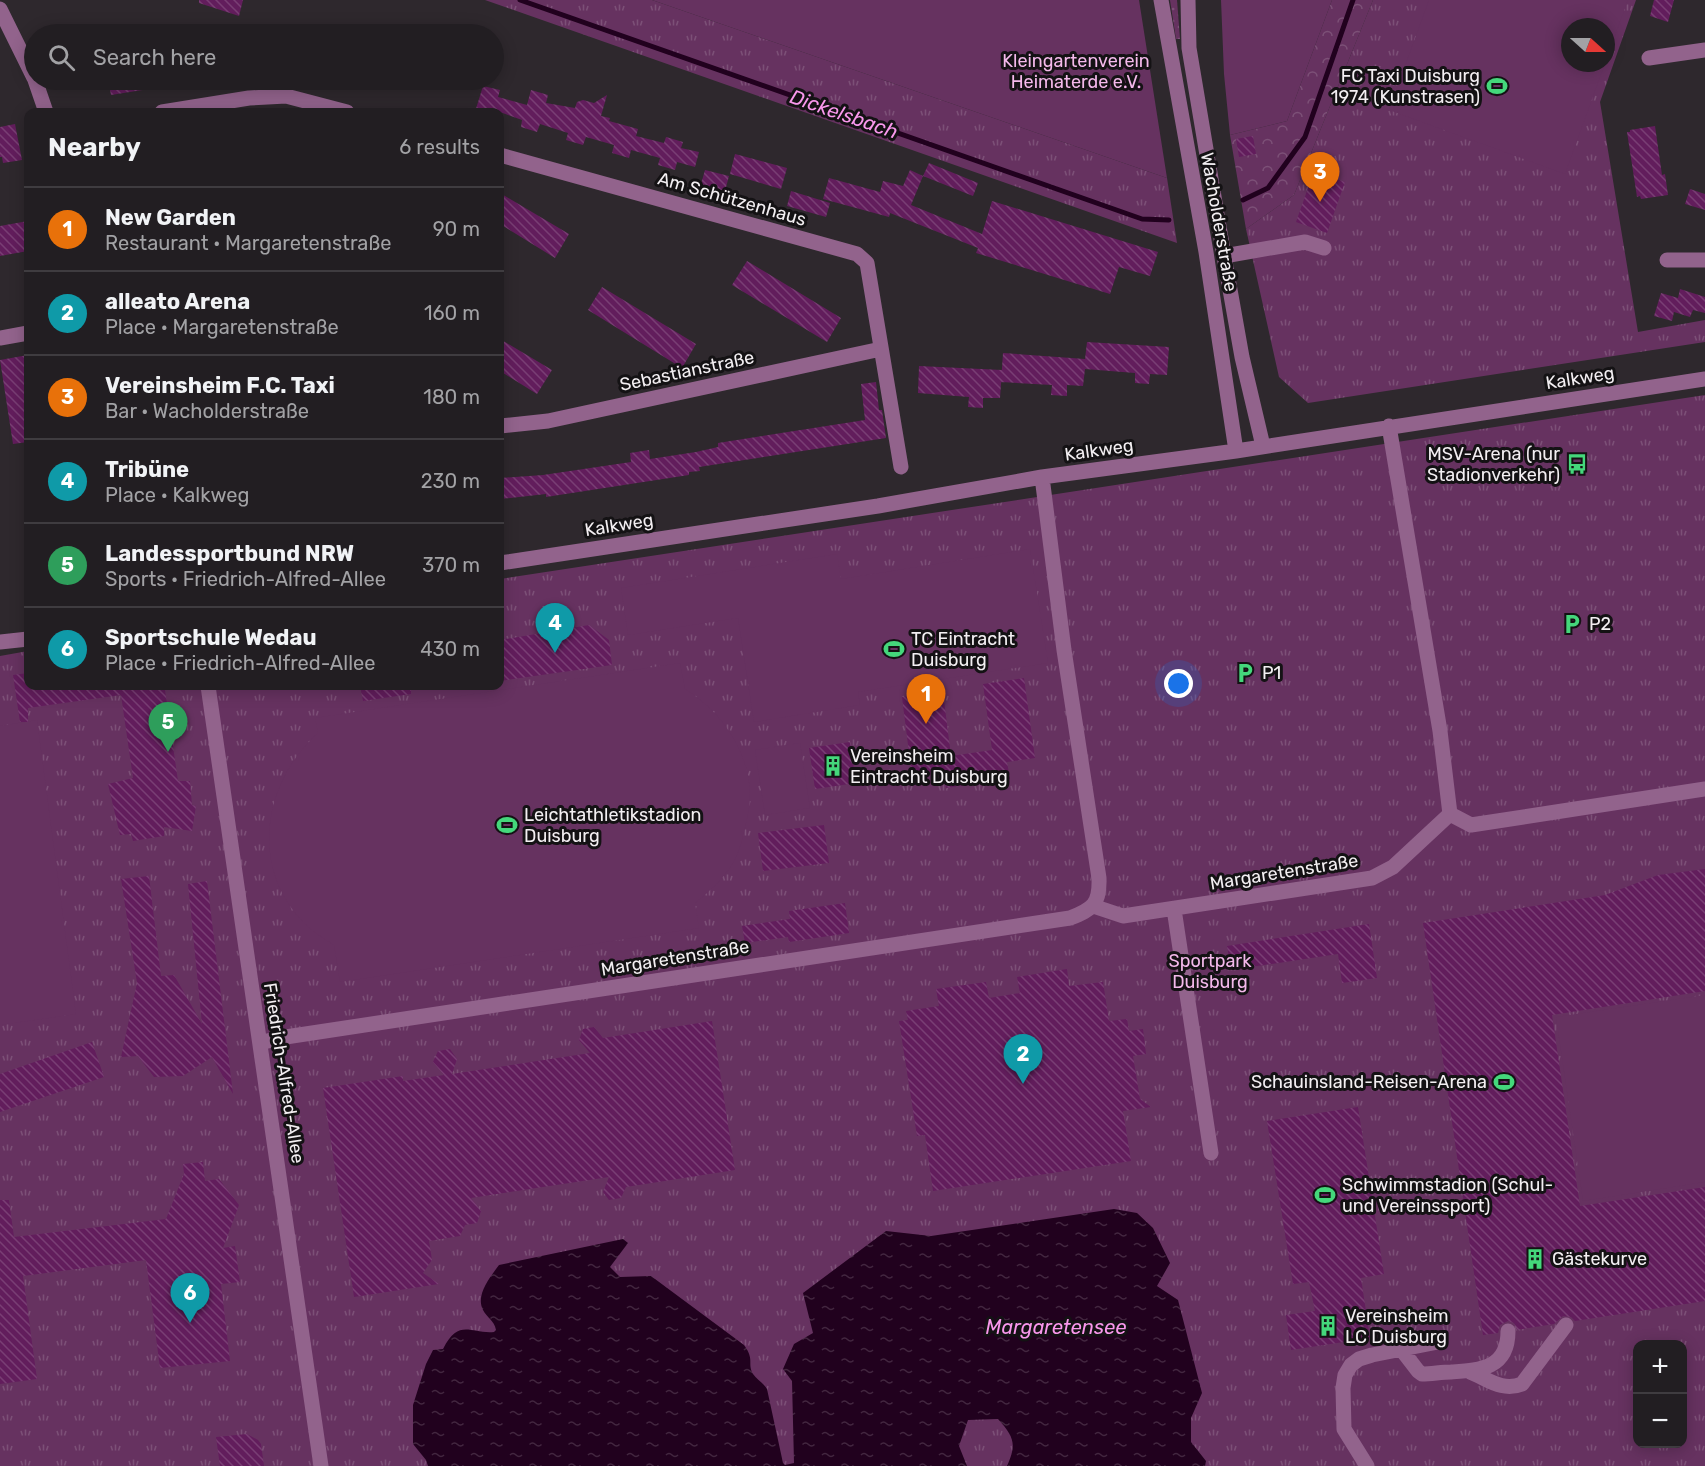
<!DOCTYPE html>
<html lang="en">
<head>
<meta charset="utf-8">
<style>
  body { margin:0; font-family:Rubik,sans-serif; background:#2a272a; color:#f1f3f6 }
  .controls { position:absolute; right:18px; bottom:18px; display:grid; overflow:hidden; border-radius:12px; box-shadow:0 3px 15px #0003 }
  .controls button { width:54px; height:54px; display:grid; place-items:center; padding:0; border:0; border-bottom:2px solid #3f3c40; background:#221e22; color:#f1f3f6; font:30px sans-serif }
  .compass { position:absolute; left:1561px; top:18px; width:54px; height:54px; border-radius:50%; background:#221e22; box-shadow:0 3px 15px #0003; rotate:111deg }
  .you { position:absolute; left:1179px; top:684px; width:21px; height:21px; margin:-15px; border:4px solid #fff; border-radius:50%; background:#1a73e8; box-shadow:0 0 0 9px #1a73e833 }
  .badge { display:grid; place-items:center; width:39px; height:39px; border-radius:50%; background:#d93025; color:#fff; font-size:20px; font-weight:700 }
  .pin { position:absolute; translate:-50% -50px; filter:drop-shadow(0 2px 3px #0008) }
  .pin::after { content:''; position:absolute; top:32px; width:21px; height:18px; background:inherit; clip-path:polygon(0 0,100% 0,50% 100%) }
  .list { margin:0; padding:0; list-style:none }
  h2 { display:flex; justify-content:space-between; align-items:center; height:78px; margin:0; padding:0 24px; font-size:26px }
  h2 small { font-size:20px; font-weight:400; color:#a2a2a5 }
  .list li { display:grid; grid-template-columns:39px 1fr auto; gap:18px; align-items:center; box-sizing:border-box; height:84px; padding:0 24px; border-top:2px solid #3f3c40 }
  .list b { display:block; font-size:22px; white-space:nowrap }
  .list p { margin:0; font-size:20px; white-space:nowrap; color:#a2a2a5 }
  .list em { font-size:20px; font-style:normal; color:#a2a2a5 }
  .icon { flex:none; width:33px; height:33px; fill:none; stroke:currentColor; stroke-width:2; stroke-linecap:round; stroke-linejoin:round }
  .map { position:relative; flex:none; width:1705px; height:1466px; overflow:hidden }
  .search { position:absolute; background:#221e22; box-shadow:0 3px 15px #0003; left:24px; top:24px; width:480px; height:66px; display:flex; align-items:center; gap:15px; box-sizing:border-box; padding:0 21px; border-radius:33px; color:#a2a2a5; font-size:22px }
  .panel { position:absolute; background:#221e22; box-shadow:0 3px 15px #0003; left:24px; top:108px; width:480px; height:582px; border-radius:12px }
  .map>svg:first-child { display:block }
</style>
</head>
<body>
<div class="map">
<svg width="1705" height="1466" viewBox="0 0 1705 1466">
  <defs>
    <pattern id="grass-dots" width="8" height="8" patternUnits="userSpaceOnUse" patternTransform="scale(1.5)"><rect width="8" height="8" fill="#663260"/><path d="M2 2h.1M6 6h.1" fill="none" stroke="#7c5077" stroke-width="1.8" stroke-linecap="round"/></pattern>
    <pattern id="forest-crowns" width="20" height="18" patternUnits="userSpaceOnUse" patternTransform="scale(1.5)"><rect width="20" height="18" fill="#663260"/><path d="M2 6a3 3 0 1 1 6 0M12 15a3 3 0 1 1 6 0" fill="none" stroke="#7c5077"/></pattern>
    <pattern id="park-tufts" width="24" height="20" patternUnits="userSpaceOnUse" patternTransform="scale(1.5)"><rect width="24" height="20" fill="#663260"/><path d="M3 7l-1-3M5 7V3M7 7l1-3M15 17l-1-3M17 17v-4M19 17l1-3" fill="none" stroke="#7c5077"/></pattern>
    <pattern id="water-ripples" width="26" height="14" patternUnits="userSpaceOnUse" patternTransform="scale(1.5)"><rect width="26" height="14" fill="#21011e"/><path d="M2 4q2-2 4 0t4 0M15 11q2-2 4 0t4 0" fill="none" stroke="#42263f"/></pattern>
    <pattern id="building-back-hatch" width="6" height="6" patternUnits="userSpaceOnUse" patternTransform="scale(1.5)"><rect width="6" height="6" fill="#621d5c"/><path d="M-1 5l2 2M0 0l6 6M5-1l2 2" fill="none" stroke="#793e74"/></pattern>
  </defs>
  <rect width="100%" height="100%" fill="#2e282d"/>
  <path fill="url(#grass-dots)" d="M1170 0H1177L1180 39H1176Z"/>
  <path fill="url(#forest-crowns)" d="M1332 0H1373L1294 195 1246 229 1230 135 1287 121Z"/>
  <path fill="url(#park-tufts)" fill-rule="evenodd" d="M485 0H652L1167 178 1177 243Z
    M1373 0H1636L1600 102 1638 332 1705 320V342L1308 403 1279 377 1246 229 1294 195ZM1570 27H1606V63H1570Z
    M1705 395V1466H0V656L28 651V686H500V579ZM1638 1344H1682V1444H1638Z"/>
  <path fill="#663260" d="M652 0H1139L1167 178Z
    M1221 0H1332L1287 121 1230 135 1224 74Z
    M1429 0H1628L1606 60V27H1570V63H1605L1565 174 1389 110Z
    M1030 549 1048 663 858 692 860 705 754 722 738 618 628 635 621 588 837 554 841 579Z
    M680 663 685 689C721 711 750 752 750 796 750 805 748 815 746 823 743 837 740 851 733 863 723 879 710 891 695 903L699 928 340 982 334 945C323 938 313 932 304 923 249 867 263 782 318 733L315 718Z
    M37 720 76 1014 0 1025V726Z
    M800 743 810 808 765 815 755 750Z
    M1705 995V1182L1583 1201 1556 1017Z"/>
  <path fill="url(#water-ripples)" d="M1114 1209 1137 1213 1153 1228 1170 1263 1157 1286 1178 1300 1202 1393 1191 1418V1442L1206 1461 1205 1466H1007C1017 1444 1014 1437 998 1419L968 1420 959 1446 967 1466H428L426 1460 413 1444V1405L426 1364 433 1350 443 1349C459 1318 470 1334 494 1332L496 1330C494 1320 487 1318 483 1310 475 1295 491 1276 499 1265L623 1239 628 1243 610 1267 620 1277 651 1276 744 1345C755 1360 747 1363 753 1374 757 1380 763 1382 767 1389L783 1463 785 1465 794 1463 792 1381 783 1369 794 1344 813 1333 803 1293 886 1231 931 1236Z"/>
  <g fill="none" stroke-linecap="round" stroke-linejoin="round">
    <path stroke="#21011e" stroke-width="5" d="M520 0 1142 219 1169 220
      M1243 200 1268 188 1305 137 1353 0"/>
  </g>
  <path fill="url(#building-back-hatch)" d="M199 0H243L239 16 199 3Z
    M1654 0H1674L1668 22 1650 16Z
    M108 80H154L155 88 111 95Z
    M483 86 500 90 498 97 527 105 531 90 548 95 546 103 575 108 577 102 583 100 594 103 607 95 601 116 610 118 609 121 638 129 636 136 664 143 666 137 683 142 681 148 699 152 695 167 677 162 675 170 658 165 660 158 631 150 629 158 612 153 614 145 586 137 583 145 566 140 568 133 540 124 537 132 521 127 522 120 500 112H475Z
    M15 124 22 160 3 163 2 157H0V127Z
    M1655 126 1662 175 1665 174 1668 195 1641 199 1640 196 1637 197 1627 132H1630V130Z
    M1253 136 1256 154 1239 157 1236 139Z
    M735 154 787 168 781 189 730 174Z
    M929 163 978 183 973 196 923 176Z
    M705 170 729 176 725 191 701 184Z
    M910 170 923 176 911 205 982 234 992 201 1158 252 1150 276 1119 267 1110 294 976 253 978 248 890 213 889 217 823 199 829 178 880 192 883 181 903 186Z
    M1314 171 1345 182 1327 233 1296 222Z
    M1690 189 1705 194V210L1685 204Z
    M791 191 830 203 826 217 787 206Z
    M500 193 569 234 555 258 500 224Z
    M28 221V251L0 256V226Z
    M747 261 841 318 827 342 732 285Z
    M602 287 696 344 682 368 588 310Z
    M1680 289 1705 297V313L1693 310 1690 317 1674 312 1672 321 1654 316 1661 293 1678 298Z
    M500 339 552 370 537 394 500 371Z
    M1087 342 1169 347 1167 375 1150 374 1149 384 1135 383V373L1085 369 1083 386 1067 385V396L1051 395 1052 385 1001 382 1003 353 1085 359Z
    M28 355V442L13 444 0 360Z
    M919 366 1002 370 1000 398H983V408L968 407 969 397 918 393Z
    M876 382 879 410H882L886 438 699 467 700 471 689 472V475L546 497V494L500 499V478L543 475 631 462 630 453 649 450 650 459 696 452 718 447V443L865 420 861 384Z
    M589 625 609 640 612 665 500 681V640Z
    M28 673V686H158V690H165L178 781H190L192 805 196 806 192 831 164 827V836L133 841 131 834 120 835 108 784 133 778 121 695 28 708V722H20L13 675Z
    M1024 678 1035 758 1007 762 1010 779 946 788 944 773 912 777 902 697 943 692 951 756 992 750 983 684Z
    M360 686H411V694L363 701Z
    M850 742 856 783 815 789 809 748Z
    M824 825 829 863 763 871 758 833Z
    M1705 869V991L1552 1015 1580 1206 1705 1187V1301L1575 1321 1571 1317 1563 1316 1554 1324 1517 1330 1514 1323 1508 1321 1500 1325 1498 1333 1483 1335 1423 923 1605 895 1658 875Z
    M149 876 161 976 174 975 202 1024 188 884 207 881 233 1094 212 1057 183 1076 154 1077 138 1056 121 1057 137 983 121 879Z
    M845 903 849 933 789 942 788 937 745 943 742 926 790 919 789 911Z
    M1369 924 1377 978 1342 983 1338 954 1231 970 1227 946Z
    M1067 969 1069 986 1103 982 1109 1021 1127 1019 1129 1031 1143 1029 1146 1054 1133 1056 1140 1099 1151 1107 1123 1111 1131 1161 933 1191 925 1135 917 1136 899 1021 908 1020 906 1011 939 1006 936 989 986 982 989 998 1020 993 1017 977Z
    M712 1021 735 1170 626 1187 621 1198 609 1200 603 1192 609 1177 471 1198 481 1211 477 1223 465 1225 460 1236 429 1241 432 1260 423 1273 439 1284 354 1297 323 1088 403 1076V1081L444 1075 433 1062 438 1051 450 1049 457 1059 452 1074 590 1053 579 1040 583 1029 594 1027 603 1038Z
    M92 1042 104 1077 0 1112V1074Z
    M1358 1107 1384 1274 1361 1278 1370 1338 1291 1350 1286 1315 1315 1311 1309 1282 1293 1284 1267 1121Z
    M203 1162 205 1181 219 1179 239 1205 223 1248 235 1246 240 1282 221 1284 230 1361 160 1368 146 1260 23 1276 37 1379 0 1384V1200H9L14 1237 166 1219 184 1174 183 1164Z
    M247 1434 258 1440 261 1444 264 1466H220L216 1437Z"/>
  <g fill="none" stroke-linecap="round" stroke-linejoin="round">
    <path stroke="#92638c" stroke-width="15" d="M1161 0 1206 252 1236 451
      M1188 0 1189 48 1224 256 1242 357 1263 446
      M0 9 34 78
      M1649 58 1705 50
      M35 80 46 112
      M162 112 249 98 286 96 347 112
      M500 155 857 254 867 263 901 467
      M1224 256 1305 242 1324 248
      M1667 260H1705
      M0 338 28 333
      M500 426 548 421 881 349
      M1389 426 1440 731 1450 814
      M500 563 878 506 1042 477 1236 451 1705 379
      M0 642 28 639
      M208 686 321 1466
      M1093 906 1123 916 1372 878 1393 867 1450 814 1471 825 1705 789
      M1174 909 1211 1153
      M260 1043 279 1038 1070 918C1093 909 1100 904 1099 878L1064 650 1042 477
      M1401 1349 1418 1371 1422 1374C1432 1374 1441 1372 1451 1372 1480 1370 1508 1369 1508 1331
      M1470 1372C1488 1379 1502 1392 1522 1384L1566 1325
      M1367 1466 1344 1429 1343 1388 1345 1375 1351 1365 1359 1359 1372 1355 1438 1342"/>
  </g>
  <defs>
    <g id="stadium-bare" transform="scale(1.62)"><path d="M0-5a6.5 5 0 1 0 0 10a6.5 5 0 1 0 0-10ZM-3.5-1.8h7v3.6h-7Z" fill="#44d77b" stroke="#141214" stroke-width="2.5" paint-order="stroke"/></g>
    <g id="bus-bare" transform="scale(1.62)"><path d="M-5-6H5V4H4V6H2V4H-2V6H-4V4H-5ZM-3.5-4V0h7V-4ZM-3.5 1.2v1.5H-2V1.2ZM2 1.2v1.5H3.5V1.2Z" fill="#44d77b" stroke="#141214" stroke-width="2.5" paint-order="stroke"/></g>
    <g id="parking-bare" transform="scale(1.62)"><path d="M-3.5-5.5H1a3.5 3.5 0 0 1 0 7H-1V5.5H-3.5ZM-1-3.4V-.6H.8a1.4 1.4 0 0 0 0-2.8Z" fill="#44d77b" stroke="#141214" stroke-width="2.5" paint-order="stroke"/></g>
    <g id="building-bare" transform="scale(1.62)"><path d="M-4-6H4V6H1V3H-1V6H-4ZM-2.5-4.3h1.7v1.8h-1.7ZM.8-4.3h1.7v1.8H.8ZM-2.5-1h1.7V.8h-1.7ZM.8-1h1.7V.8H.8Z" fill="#44d77b" stroke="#141214" stroke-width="2.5" paint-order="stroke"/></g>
  </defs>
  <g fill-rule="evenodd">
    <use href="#stadium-bare" x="1497" y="86"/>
    <use href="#bus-bare" x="1577" y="464"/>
    <use href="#parking-bare" x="1572" y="624"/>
    <use href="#stadium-bare" x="894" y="649"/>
    <use href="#parking-bare" x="1245" y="673"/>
    <use href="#building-bare" x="833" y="766"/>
    <use href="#stadium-bare" x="507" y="825"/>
    <use href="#stadium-bare" x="1504" y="1082"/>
    <use href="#stadium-bare" x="1325" y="1195"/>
    <use href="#building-bare" x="1535" y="1259"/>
    <use href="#building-bare" x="1328" y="1326"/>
  </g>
  <g text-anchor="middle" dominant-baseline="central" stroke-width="6" stroke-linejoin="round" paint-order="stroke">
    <g font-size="18" fill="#f4b9eb" stroke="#141214">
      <text x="1076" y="61">Kleingartenverein<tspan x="1076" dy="21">Heimaterde e.V.</tspan></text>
      <text x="1210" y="961">Sportpark<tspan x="1210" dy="21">Duisburg</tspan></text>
    </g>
    <g font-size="18" fill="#f3eff2" stroke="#141214" text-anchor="start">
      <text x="1480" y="76" text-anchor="end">FC Taxi Duisburg<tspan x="1480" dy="21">1974 (Kunstrasen)</tspan></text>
      <text x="1560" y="454" text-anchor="end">MSV-Arena (nur<tspan x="1560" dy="21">Stadionverkehr)</tspan></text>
      <text x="1589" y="624">P2</text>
      <text x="911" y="639">TC Eintracht<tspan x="911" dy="21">Duisburg</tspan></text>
      <text x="1262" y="673">P1</text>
      <text x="850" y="756">Vereinsheim<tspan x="850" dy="21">Eintracht Duisburg</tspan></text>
      <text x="524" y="815">Leichtathletikstadion<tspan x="524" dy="21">Duisburg</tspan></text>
      <text x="1487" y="1082" text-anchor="end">Schauinsland-Reisen-Arena</text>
      <text x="1342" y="1185">Schwimmstadion (Schul-<tspan x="1342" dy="21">und Vereinssport)</tspan></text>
      <text x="1552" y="1259">Gästekurve</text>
      <text x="1345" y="1316">Vereinsheim<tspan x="1345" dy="21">LC Duisburg</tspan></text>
    </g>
    <g font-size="18" fill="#f3eff2" stroke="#141214">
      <text transform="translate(732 199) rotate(16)">Am Schützenhaus</text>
      <text transform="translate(1219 222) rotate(80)">Wacholderstraße</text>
      <text transform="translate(687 371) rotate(-12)">Sebastianstraße</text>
      <text transform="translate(1580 378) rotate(-9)">Kalkweg</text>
      <text transform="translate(1099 450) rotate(-8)">Kalkweg</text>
      <text transform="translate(619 525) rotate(-9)">Kalkweg</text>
      <text transform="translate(1284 872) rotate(-9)">Margaretenstraße</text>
      <text transform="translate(675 958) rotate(-9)">Margaretenstraße</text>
      <text transform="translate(284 1073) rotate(81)">Friedrich-Alfred-Allee</text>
    </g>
    <g font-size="20" font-style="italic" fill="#f997ec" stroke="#141214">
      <text transform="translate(844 114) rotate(19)">Dickelsbach</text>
      <text x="1056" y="1327">Margaretensee</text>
    </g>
  </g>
</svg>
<div class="controls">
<button>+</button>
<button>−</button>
</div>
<svg class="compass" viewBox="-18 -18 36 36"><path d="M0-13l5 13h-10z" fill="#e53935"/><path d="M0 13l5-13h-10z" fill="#a2a2a5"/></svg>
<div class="you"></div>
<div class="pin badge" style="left:926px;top:724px;background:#e8710a">1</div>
<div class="pin badge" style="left:1023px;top:1084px;background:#0f9aa8">2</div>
<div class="pin badge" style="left:1320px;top:202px;background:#e8710a">3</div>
<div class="pin badge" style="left:555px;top:653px;background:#0f9aa8">4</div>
<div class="pin badge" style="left:168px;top:752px;background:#2e9e5b">5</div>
<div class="pin badge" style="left:190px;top:1323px;background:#0f9aa8">6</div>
<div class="search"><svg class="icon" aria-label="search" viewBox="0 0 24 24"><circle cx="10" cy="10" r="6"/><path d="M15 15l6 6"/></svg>Search here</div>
<section class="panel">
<h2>Nearby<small>6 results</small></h2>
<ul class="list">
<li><span class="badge" style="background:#e8710a">1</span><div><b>New Garden</b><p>Restaurant · Margaretenstraße</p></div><em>90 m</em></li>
<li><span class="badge" style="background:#0f9aa8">2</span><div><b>alleato Arena</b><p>Place · Margaretenstraße</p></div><em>160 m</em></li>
<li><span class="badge" style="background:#e8710a">3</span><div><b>Vereinsheim F.C. Taxi</b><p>Bar · Wacholderstraße</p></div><em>180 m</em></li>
<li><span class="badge" style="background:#0f9aa8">4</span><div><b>Tribüne</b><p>Place · Kalkweg</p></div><em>230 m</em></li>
<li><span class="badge" style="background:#2e9e5b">5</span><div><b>Landessportbund NRW</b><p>Sports · Friedrich-Alfred-Allee</p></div><em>370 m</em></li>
<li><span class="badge" style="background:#0f9aa8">6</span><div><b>Sportschule Wedau</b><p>Place · Friedrich-Alfred-Allee</p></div><em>430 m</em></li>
</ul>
</section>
</div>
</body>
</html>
